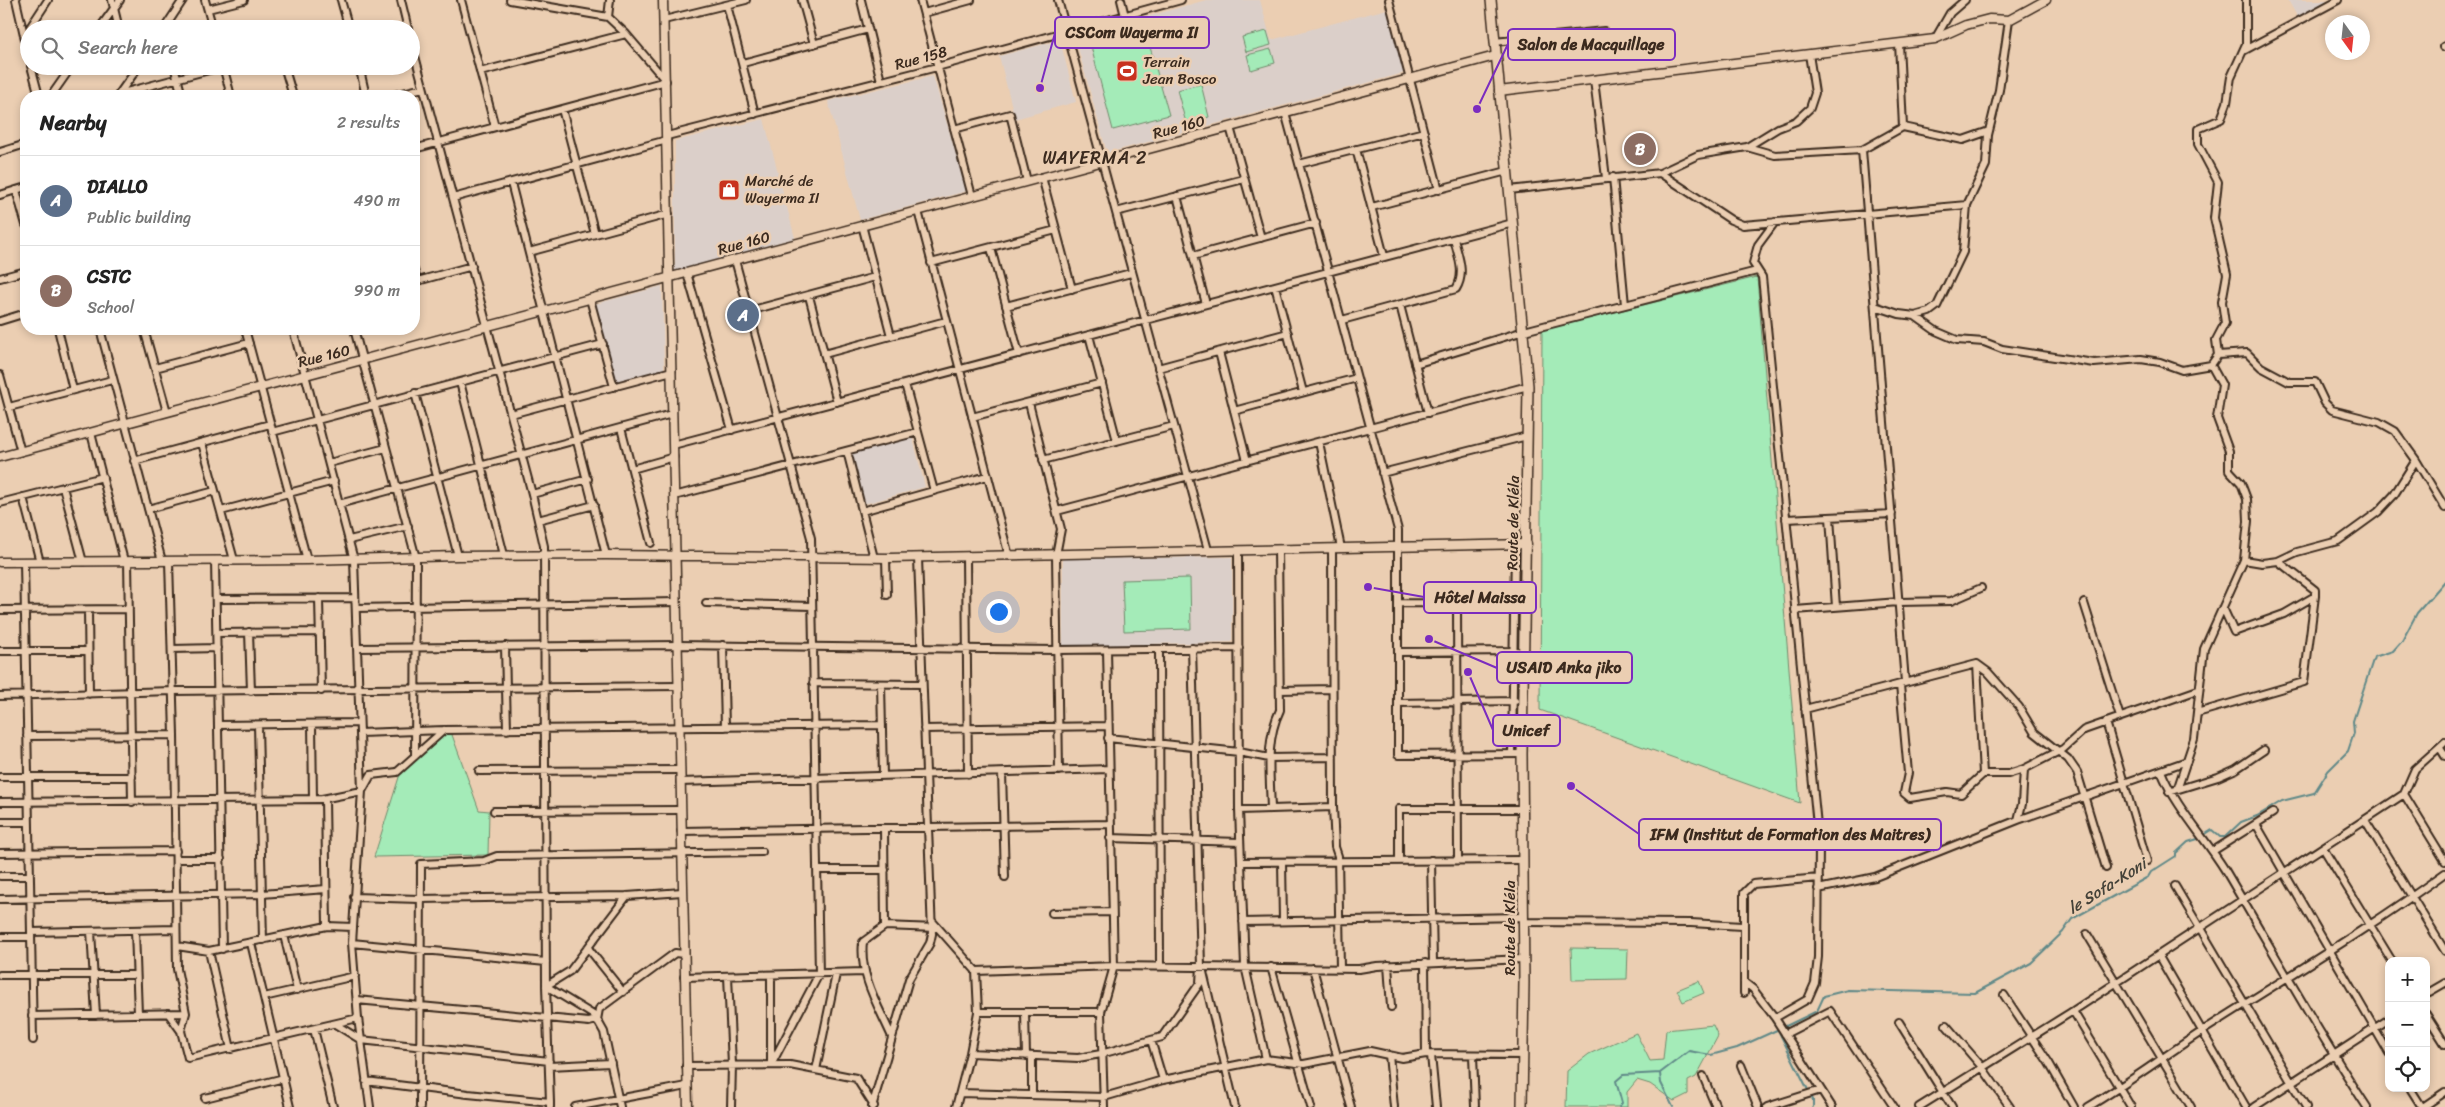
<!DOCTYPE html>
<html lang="en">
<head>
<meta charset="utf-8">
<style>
  body { margin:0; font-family:Sriracha,sans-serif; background:#f6f6f6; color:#222 }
  .controls { position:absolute; right:15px; bottom:15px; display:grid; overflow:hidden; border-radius:10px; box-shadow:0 2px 8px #0003 }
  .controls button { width:45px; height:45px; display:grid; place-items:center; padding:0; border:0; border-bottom:1px solid #e0e0e0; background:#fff; color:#222; font:25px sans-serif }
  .compass { position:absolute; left:2325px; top:15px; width:45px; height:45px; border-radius:50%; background:#fff; box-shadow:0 2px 8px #0003; rotate:165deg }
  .you { position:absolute; left:998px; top:611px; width:18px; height:18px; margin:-12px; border:4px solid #fff; border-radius:50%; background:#1a73e8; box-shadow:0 0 0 8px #1a73e833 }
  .badge { display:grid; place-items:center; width:32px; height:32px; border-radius:50%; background:#ea580c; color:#fff; font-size:16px; font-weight:700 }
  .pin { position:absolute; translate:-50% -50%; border:2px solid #fff; box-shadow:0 1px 5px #0006 }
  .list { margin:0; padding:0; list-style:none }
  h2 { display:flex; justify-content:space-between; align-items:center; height:65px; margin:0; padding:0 20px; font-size:21px }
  h2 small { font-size:16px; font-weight:400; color:#767676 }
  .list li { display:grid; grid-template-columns:32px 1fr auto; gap:15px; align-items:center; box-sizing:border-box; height:90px; padding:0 20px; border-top:1px solid #e0e0e0 }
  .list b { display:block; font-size:19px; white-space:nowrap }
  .list p { margin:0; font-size:16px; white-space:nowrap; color:#767676 }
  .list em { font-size:16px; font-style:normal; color:#767676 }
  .icon { flex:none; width:28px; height:28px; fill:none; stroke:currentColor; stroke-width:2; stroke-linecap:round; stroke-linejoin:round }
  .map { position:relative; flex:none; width:2445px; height:1107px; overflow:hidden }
  .search { position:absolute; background:#fff; box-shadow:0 2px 8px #0003; left:20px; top:20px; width:400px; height:55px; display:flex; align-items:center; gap:12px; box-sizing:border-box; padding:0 18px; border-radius:28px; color:#767676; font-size:19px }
  .panel { position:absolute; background:#fff; box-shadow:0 2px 8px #0003; left:20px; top:90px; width:400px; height:245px; border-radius:20px }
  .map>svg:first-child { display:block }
</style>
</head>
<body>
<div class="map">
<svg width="2445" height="1107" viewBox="0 0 2445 1107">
  <rect width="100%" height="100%" fill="#ebceb2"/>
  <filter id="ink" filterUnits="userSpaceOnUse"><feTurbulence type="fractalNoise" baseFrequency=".02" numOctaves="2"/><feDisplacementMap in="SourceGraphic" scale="10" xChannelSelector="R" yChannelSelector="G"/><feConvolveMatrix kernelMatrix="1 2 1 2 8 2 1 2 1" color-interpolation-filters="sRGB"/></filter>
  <g filter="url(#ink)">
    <path fill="#dbcfc9" d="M1206 0H1260L1271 40 1387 9 1404 73 1107 153 1075 37Z
      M2288 0H2332L2298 18Z
      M1060 40 1076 102 1015 119 999 56Z
      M933 76 967 191 860 220 828 101Z
      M764 119 795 238 675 271V141Z
      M662 286 664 369 616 382 595 304Z
      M912 435 925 487 864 504 852 454Z
      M1232 557V642L1063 646V559Z"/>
    <path fill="#a4ebb8" stroke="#708a6b" d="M1145 29 1169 115 1113 130 1090 43Z
      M1267 31 1271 45 1246 52 1242 37Z
      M1271 49 1275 63 1251 70 1247 55Z
      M1201 84 1209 117 1186 123 1177 90Z
      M1757 277 1800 803 1540 710 1542 330Z
      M1190 578 1191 629 1124 631 1122 580Z
      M446 731 451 732 479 810 489 811 488 855 374 857 400 774Z
      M1571 948 1628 949 1627 979 1572 980Z
      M1699 981 1704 993 1683 1002 1677 990Z
      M1713 1025 1718 1036 1696 1077 1688 1081V1094L1674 1101 1650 1084 1637 1080 1627 1092V1107H1566L1567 1071 1589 1054 1636 1033 1650 1061 1663 1060 1666 1030Z"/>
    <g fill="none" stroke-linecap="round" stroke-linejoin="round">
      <path stroke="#608988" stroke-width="2" d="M2204 835 2212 830 2220 837H2225L2241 822 2257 816 2282 801 2314 793 2328 771 2348 751 2354 733 2353 721 2374 657 2393 651 2402 641 2417 613 2445 581
        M1784 1027 1817 1011 1824 996 1848 990 1975 993 2031 963 2063 932 2072 919 2148 877 2151 872 2176 856V853L2188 842 2201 838
        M1778 1030 1813 1100V1107
        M1660 1073 1661 1083 1673 1107
        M1619 1107 1622 1103 1616 1081 1623 1075 1660 1073 1689 1051 1711 1055 1737 1048 1779 1029"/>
      <g stroke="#3b2a1e" stroke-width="10">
        <path id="minor" d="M16 0 29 57
          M112 0 119 29
          M205 0 213 29
          M341 0 349 29
          M401 0 408 29
          M461 0 495 127
          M802 0 814 44
          M861 0 881 81
          M920 0 972 196
          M1058 0 1208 550
          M1121 0 1125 16
          M1389 0 1439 190
          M727 5 755 114
          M208 9 244 0
          M924 13 971 0
          M608 17 610 0
          M664 20 746 0
          M29 29 48 0
          M99 29 120 0
          M164 29 183 0
          M1935 39 1950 13 1965 0
          M411 41 532 494 544 546 546 986 550 1102
          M1494 42 1604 31
          M1899 43 1903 127
          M2443 47 2445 46
          M2243 51 2338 0
          M743 63 868 29
          M31 66 39 96
          M174 66 182 96
          M223 66 231 96
          M284 66 293 96
          M359 66 366 96
          M480 72 626 34
          M1594 80 1606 178
          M119 94 224 66
          M119 94 139 66
          M51 96 72 66
          M390 96 423 88
          M562 109 595 234
          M1285 112 1398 530V755L1522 754
          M1230 127 1261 238
          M954 129 1010 114 1027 181
          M667 136 937 67 1181 0
          M1747 147 1775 155 1862 150 1903 127 1963 140 1989 131
          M414 149 666 81 626 34 608 17 510 0
          M1356 149 1384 256
          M1862 150 1905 682
          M0 152 26 144
          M1299 164 1424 132
          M1660 173 1731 220 1743 225 1967 205
          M1042 177 1072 289
          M1613 177 1625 305
          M511 183 606 555
          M16 190 26 225
          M1509 190 1660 173 1698 155 1747 147 1778 128 1796 121 1810 108 1815 93 1809 54
          M0 195 26 187
          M1177 196 1206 304
          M453 198 667 140
          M1372 207 1507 171
          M918 211 1009 556
          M1116 212 1244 179
          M1775 222 1758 245 1753 263 1762 277 1819 845 1818 957 1815 983 1808 999 1775 1018
          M862 225 891 336
          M991 248 1019 354
          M529 252 669 214
          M1193 256 1316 223
          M735 260 811 538 819 974 771 1065
          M931 263 1056 230
          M414 270 417 281
          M687 273 732 430
          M0 278 26 271
          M414 282 472 266
          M1275 286 1303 392
          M809 296 837 402
          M590 299 614 387
          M1400 305 1428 413
          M1006 306 1131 273
          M1875 306 1899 314 1915 316 1936 331 1957 340 1984 342 2002 349 2094 363 2141 359 2160 362 2182 370 2211 365
          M749 311 875 277
          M1915 316 1929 312 1937 306 1963 252 1967 205 1986 165 1988 135 1999 90 2009 20
          M1342 320 1456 289C1466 273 1458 256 1454 239
          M0 321 26 313
          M58 329 73 390
          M100 329 162 561
          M144 329 167 412
          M245 329 307 560
          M354 329 416 558 415 756
          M1089 335 1117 441
          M1219 352 1247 461
          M824 354 946 321
          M2218 355 2247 353 2261 367 2289 382H2315L2325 403 2332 410 2379 422 2395 431 2416 460
          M1415 364 1524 331 1757 271
          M155 368 249 343
          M1158 368 1288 333
          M0 375 21 452
          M460 382 504 555
          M905 384 934 491
          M415 393 458 556
          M1029 403 1061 529 1056 555 1059 771
          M9 407 112 380
          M1234 411 1357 378
          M511 414 672 371
          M972 417 1102 383
          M621 428 651 543
          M272 432 603 344
          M91 433 124 561
          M1319 442 1341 548
          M202 443 234 560
          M673 445 1513 223
          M847 451 874 558
          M1043 460 1174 426
          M134 461 270 424
          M329 463 386 448
          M632 469 674 457
          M1382 473 1527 436
          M63 487 83 562
          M532 494 588 479
          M674 496 918 432
          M23 497 40 562
          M0 503 103 477
          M339 504 672 414
          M148 509 215 491
          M221 511 334 481
          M862 511 987 476
          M1057 511 1528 386
          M1830 517 1836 607
          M1786 519 1892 514
          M538 520 594 505
          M349 540 408 526
          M1332 548 1333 807 1335 847 1338 856 1340 968
          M1238 550 1239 810 1245 966 1266 1059
          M966 557 968 774
          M886 558 887 595
          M2244 560 2262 563 2278 561 2297 552 2338 541 2378 512 2394 495 2416 460 2445 508
          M128 561 132 802
          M169 561 174 735 177 969 186 1013 181 1031
          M215 561 222 949
          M24 562 33 1040
          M319 598 321 691
          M216 599 355 598
          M706 603 812 606
          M1399 603 1515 604
          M2084 603 2120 717
          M1457 604 1458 860
          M356 608 676 602
          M0 610 129 609
          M88 610 89 694
          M1795 610 1899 602 1951 601 1981 588
          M2224 610 2234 632 2284 614 2315 596V590L2278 561
          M249 632 251 691
          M217 633 320 632
          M723 645 725 727
          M505 646 507 730
          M357 648 678 645 1057 650 1239 648
          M172 649 217 648
          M1159 649 1160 966
          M0 651H88
          M1398 652 1517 651
          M1977 664 1983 774
          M813 683 922 684
          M881 684 883 776
          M1900 685 1908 773 1904 793 1910 798 1947 792 1961 794 1983 774H2008L2024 769 2063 749 2084 730 2198 690
          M1280 690 1332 689
          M0 696 173 691 678 686
          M1398 703 1515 701
          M1805 709 1977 664 1988 672 2019 707 2034 732 2068 759 2077 772 2106 868
          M2197 713 2304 682 2315 596
          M2106 722 2147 861
          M312 724 313 799
          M218 725 359 723
          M258 725 263 940
          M924 729 1108 726
          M360 733 444 730 882 725
          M27 736 174 735
          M1108 738 1239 752 1269 758 1333 757
          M2440 748 2445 756
          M1512 754 1515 544
          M479 771 679 770
          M2161 771C2176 808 2204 836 2225 870 2272 949 2316 1030 2367 1107
          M1002 773 1005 877
          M0 777H132
          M680 782 1109 769
          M2178 787 2194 739 2204 649 2244 560 2248 521 2247 499 2241 483 2229 470V451L2217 418 2222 385 2211 365 2218 355 2216 340 2225 323 2222 302 2227 274 2214 218 2218 182 2198 144V129L2221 119 2227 103 2231 77 2246 44V0
          M2169 792 2218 777 2236 769 2264 750
          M2404 794 2445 861
          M325 799 327 926
          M0 802 322 799 362 791 371 775 397 772 444 730
          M1271 809C1270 775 1265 741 1280 710L1278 550
          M1239 810 1333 807
          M494 811 680 810
          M2018 820 2022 804 2024 769
          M2365 820 2445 951
          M0 822H28
          M2256 824 2389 1053
          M884 828 885 926
          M681 831 1110 824
          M1110 838 1240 842
          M2323 848 2392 961
          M2213 851 2273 813
          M0 853 176 851
          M176 859H221
          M1399 860V809H1523
          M1431 860 1433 963
          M1241 862 1523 860
          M1282 862 1283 921
          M818 870H885
          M0 876H30
          M2175 886 2306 1107
          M1818 889 1875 877 2018 820 2187 761
          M354 897 419 899 627 896 682 892
          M0 899 262 894 326 889
          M1052 913 1112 912
          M932 921 976 971 978 1012 970 1053 956 1107
          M1243 922 1523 917
          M1523 922 1691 923 1742 926
          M135 930 138 1014
          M91 931 96 1015
          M31 932 176 929
          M2087 934 2191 1107
          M284 935 297 990
          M0 937H31
          M251 943 290 1107
          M352 943 546 962
          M177 946 209 951 327 926 353 927
          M588 948 623 992
          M209 951 231 1049
          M2158 955 2246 1107
          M1425 963 1426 1054
          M1388 965 1391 1007
          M1271 967 1311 1107
          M1313 968 1351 1107
          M976 971 1114 966 1359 969 1377 966 1523 959
          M1203 972 1235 1107
          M0 975H136
          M728 976 732 1065 731 1107
          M684 977 864 972
          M1744 982 1753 989 1775 1018 1832 1107
          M1744 993V893L1753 884 1819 878
          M2426 994 2445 983
          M2004 995 2049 1063 2074 1107
          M264 997 355 976
          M357 1000 589 1022 597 1020 599 1009 675 953 683 954
          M2073 1011 2131 1107
          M978 1012H1101L1104 1107
          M1025 1012 1026 1056
          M1101 1012 1114 966 1107 650
          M168 1013 181 1031 188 1058 358 1018 352 943 362 791 354 560 293 329
          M2426 1014 2445 1044
          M32 1016 186 1013
          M358 1018 370 1107
          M1899 1022 1952 1107
          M335 1024 361 1040 549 1061
          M1946 1025 1982 1067 2010 1107
          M314 1029 333 1107
          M1785 1034 1830 1011 1894 1107
          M892 1037C879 1007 859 976 863 942L885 926 936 928
          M1151 1040 1163 1080
          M970 1053 1078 1058 1101 1054 1162 1037 1200 983 1201 966 1192 648
          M1389 1055 1394 1107
          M1431 1055 1436 1107
          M1473 1055 1475 1107
          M1032 1056V1095
          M771 1064V976
          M1741 1065 1758 1107
          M549 1066 611 1063
          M686 1066 790 1065 856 1078 874 1106
          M816 1070 836 974
          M1703 1076 1716 1107
          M366 1081 468 1094 550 1102V1107
          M2410 1088 2422 1107
          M960 1093 1104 1097 1163 1080 1266 1059 1304 1064 1370 1051 1402 1058 1426 1054 1523 1055
          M205 1098 284 1078
          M420 1107 421 864 484 861 497 856 762 852
          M575 1107 687 1086
          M620 1107 604 1032 595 1016 546 986 570 971 627 896
          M872 1107 909 979 930 943 932 934 918 558
          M1767 1107 1821 1090
          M1919 1107 2073 1011 2404 794 2415 769 2445 742
          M2088 1107C2132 1081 2172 1050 2215 1023 2292 974 2371 927 2445 873
          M2254 1107 2389 1019
          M2423 1107 2445 1092"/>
      </g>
      <g stroke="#3b2a1e" stroke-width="11">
        <path id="tertiary" d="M663 0 688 1107
          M1499 91 1935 39 1966 25 1989 19 2009 20 2046 0
          M0 457 1495 56
          M0 562 307 560 458 556 606 555 890 558 1527 544"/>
      </g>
      <g stroke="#3b2a1e" stroke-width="12">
        <path id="secondary" d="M1491 0 1528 386 1522 754 1524 982 1522 1107"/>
      </g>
      <use href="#minor" stroke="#ebceb2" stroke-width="6"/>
      <use href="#tertiary" stroke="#ebceb2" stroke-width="8"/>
      <use href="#secondary" stroke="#ebceb2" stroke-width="9"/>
    </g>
  </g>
  <defs>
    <g id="stadium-square" transform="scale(1.125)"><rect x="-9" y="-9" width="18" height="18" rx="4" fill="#c8321e" stroke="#ebceb2"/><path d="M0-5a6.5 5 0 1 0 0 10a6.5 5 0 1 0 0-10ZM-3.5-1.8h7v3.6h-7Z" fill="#fff"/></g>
    <g id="shop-square" transform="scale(1.125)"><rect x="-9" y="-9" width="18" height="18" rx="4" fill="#c8321e" stroke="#ebceb2"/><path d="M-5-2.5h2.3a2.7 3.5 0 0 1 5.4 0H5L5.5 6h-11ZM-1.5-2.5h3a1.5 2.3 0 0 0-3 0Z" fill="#fff"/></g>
  </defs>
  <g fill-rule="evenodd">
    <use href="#stadium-square" x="1127" y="71"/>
    <use href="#shop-square" x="729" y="190"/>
  </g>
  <g text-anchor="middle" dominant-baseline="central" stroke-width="5" stroke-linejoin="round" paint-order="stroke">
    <g font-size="15" fill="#3b2a1e" stroke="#ebceb2">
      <text transform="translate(921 58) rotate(-15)">Rue 158</text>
      <text transform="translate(1179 127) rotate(-15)">Rue 160</text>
      <text transform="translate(744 243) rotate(-15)">Rue 160</text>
      <text transform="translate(324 356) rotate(-14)">Rue 160</text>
      <text transform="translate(1513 523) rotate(-89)">Route de Kléla</text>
      <text transform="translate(1510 928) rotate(-90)">Route de Kléla</text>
    </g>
    <g font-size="15" fill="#3b2a1e" stroke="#ebceb2" text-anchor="start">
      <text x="1143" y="62">Terrain<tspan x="1143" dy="17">Jean Bosco</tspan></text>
      <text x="745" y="181">Marché de<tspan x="745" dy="17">Wayerma II</tspan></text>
    </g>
    <g font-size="16" font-style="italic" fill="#444239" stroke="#ebceb2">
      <text transform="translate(2107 886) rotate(-32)">le Sofa-Koni</text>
    </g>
    <g font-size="18" letter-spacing="1" fill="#3b2a1e" stroke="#ebceb2">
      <text x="1095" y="158">WAYERMA 2</text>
    </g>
  </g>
  <path fill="none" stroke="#7b2cbf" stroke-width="2" d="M1040 88L1055 33M1477 109L1508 44M1368 587L1424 597M1429 639L1497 668M1468 672L1493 730M1571 786L1639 834"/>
  <g fill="#7b2cbf" stroke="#ebceb2" stroke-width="2">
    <circle cx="1040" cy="88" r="5"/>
    <circle cx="1477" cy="109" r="5"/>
    <circle cx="1368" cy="587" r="5"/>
    <circle cx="1429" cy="639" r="5"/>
    <circle cx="1468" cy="672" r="5"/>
    <circle cx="1571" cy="786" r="5"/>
  </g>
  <g fill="#ebceb2" stroke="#7b2cbf" stroke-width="2">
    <rect x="1055" y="17" width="154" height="31" rx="5"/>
    <rect x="1508" y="29" width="167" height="31" rx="5"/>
    <rect x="1424" y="582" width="112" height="31" rx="5"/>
    <rect x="1497" y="652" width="135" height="31" rx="5"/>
    <rect x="1493" y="715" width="67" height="31" rx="5"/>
    <rect x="1639" y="819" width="302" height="31" rx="5"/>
  </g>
  <g font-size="16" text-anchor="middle" font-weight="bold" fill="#3b2a1e">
    <text x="1132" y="38">CSCom Wayerma II</text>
    <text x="1591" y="50">Salon de Macquillage</text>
    <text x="1480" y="603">Hôtel Maissa</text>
    <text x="1564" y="673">USAID Anka jiko</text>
    <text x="1526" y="736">Unicef</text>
    <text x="1790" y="840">IFM (Institut de Formation des Maitres)</text>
  </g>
</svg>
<div class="controls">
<button>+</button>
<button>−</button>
<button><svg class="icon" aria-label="locate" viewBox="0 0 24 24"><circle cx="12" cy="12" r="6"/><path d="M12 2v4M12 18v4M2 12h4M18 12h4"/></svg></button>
</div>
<svg class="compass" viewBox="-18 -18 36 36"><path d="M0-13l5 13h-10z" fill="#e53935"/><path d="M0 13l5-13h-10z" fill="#767676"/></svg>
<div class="you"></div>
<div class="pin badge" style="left:743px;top:315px;background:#5c6f8a">A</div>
<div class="pin badge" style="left:1640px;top:149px;background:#8d6e63">B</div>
<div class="search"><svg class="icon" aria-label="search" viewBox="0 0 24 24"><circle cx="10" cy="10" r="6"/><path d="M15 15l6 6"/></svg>Search here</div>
<section class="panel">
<h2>Nearby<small>2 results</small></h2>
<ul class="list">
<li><span class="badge" style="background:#5c6f8a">A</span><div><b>DIALLO</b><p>Public building</p></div><em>490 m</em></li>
<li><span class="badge" style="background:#8d6e63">B</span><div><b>CSTC</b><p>School</p></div><em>990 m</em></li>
</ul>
</section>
</div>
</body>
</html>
